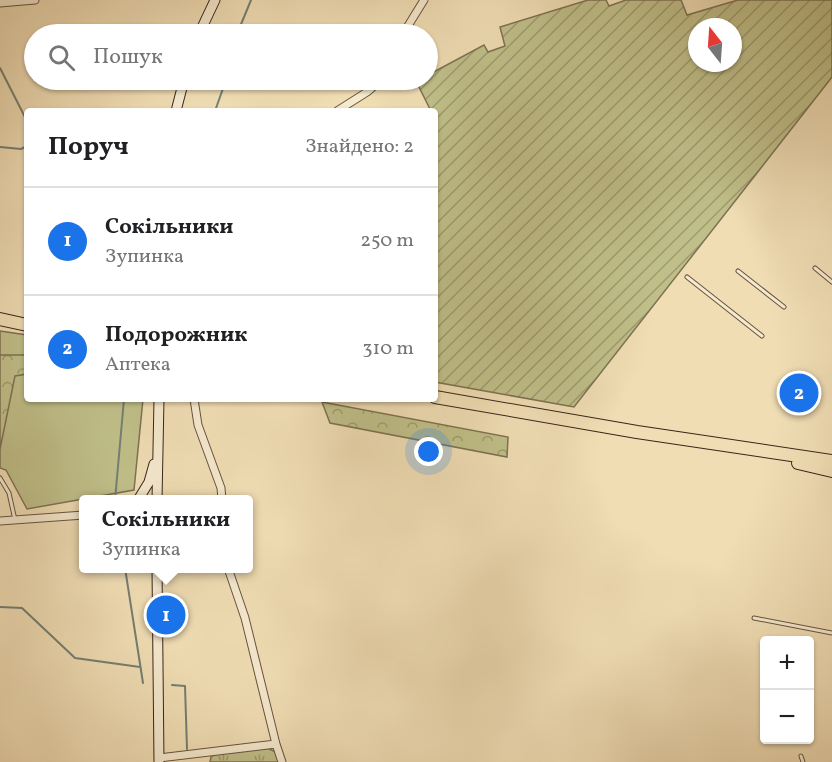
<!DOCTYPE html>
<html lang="uk">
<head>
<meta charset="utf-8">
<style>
  body { margin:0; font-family:Vollkorn,serif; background:#f2f2f2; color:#202124 }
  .controls { position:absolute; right:18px; bottom:18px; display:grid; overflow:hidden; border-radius:6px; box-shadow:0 2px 4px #0004 }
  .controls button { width:54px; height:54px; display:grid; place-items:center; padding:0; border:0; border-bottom:2px solid #e0e0e0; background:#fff; color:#202124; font:30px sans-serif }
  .compass { position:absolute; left:688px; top:18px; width:54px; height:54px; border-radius:50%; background:#fff; box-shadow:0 2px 4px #0004; rotate:343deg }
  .you { position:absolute; left:429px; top:452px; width:21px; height:21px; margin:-15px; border:4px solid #fff; border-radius:50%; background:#1a73e8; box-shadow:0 0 0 9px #1a73e833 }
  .badge { display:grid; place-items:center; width:39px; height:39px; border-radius:50%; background:#1a73e8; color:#fff; font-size:20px; font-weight:700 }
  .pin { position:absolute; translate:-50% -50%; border:3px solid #fff; box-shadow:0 2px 6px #0006 }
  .popup { position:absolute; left:79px; top:495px; width:174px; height:78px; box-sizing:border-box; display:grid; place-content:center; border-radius:6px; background:#fff; filter:drop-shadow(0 2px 4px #0005); font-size:20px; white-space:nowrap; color:#757577 }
  .popup b { font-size:22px; color:#202124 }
  .popup::after { content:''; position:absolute; left:50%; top:100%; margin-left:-12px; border:12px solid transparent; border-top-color:#fff }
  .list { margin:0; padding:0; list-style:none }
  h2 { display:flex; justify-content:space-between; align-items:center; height:78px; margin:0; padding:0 24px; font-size:26px }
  h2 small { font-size:20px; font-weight:400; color:#757577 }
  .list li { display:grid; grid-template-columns:39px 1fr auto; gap:18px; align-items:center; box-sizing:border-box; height:108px; padding:0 24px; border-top:2px solid #e0e0e0 }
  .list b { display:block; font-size:22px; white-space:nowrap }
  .list p { margin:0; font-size:20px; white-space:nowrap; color:#757577 }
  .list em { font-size:20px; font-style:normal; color:#757577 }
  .icon { flex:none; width:33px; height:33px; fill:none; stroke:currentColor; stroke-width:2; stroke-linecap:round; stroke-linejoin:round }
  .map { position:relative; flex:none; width:832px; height:762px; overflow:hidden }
  .search { position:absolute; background:#fff; box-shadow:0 2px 4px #0004; left:24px; top:24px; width:414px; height:66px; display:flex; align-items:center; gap:15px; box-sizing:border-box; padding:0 21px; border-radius:33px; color:#757577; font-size:22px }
  .panel { position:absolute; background:#fff; box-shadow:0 2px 4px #0004; left:24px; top:108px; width:414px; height:294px; border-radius:6px }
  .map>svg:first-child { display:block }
</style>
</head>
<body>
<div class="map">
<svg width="832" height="762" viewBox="0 0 832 762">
  <defs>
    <pattern id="forest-crowns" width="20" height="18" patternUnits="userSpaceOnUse" patternTransform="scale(1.5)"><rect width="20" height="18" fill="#c0bf89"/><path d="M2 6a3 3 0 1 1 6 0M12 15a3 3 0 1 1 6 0" fill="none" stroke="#9d9b6f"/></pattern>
    <pattern id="park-tufts" width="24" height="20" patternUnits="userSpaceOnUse" patternTransform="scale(1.5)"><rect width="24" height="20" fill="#c0bf89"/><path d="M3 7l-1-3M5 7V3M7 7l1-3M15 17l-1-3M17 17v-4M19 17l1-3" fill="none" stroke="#9d9b6f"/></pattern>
    <pattern id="garden-furrows" width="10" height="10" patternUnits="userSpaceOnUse" patternTransform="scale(1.5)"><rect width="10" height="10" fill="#c0bf89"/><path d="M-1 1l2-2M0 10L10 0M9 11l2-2" fill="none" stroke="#9d9b6f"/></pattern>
  </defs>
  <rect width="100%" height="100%" fill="#f0ddb4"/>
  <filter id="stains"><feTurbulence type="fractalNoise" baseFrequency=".00333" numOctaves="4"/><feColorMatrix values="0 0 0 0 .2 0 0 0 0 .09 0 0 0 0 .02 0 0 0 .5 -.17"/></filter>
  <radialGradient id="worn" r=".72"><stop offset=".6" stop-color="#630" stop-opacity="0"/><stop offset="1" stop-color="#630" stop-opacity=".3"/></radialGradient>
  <path fill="#c0bf89" stroke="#7d7252" stroke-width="1.5" d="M0 331 27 335V399H143L134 490 27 509 6 470 0 468Z"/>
  <path fill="url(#forest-crowns)" stroke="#7d7252" stroke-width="1.5" d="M0 355H27V374L15 376 0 449Z
    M322 402 508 437 507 457 330 423Z"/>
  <path fill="url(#park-tufts)" stroke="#7d7252" stroke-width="1.5" d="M267 748 276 752 281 762H210L211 757 217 753Z"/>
  <path fill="url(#garden-furrows)" stroke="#7d7252" stroke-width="1.5" fill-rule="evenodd" d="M588 0H606L609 6 626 0H681L687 15 738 0H832V77L574 407 435 382V126L437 125 435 120V111H431L418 85 424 82 423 80H428V75L484 45 488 52 505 46 500 27ZM697 27H733V63H697Z"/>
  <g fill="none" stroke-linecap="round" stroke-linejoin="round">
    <path stroke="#747f74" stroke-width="2" d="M237 34 251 0
      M0 68 27 121
      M215 111 226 80
      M0 147 21 149 27 146
      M115 500 124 399
      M125 568 143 683
      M0 607 22 608 75 658 140 667
      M172 685 185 686 187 749"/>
    <g stroke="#685341" stroke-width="5">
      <path id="lane" d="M815 268 832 282
        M738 271 784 307
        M687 277 762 336
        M0 478 9 493 15 520
        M754 618 832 633
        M801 756 803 762"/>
    </g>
    <g stroke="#685341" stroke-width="9">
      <path id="street" d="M0 3 35 0
        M403 34 424 0
        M337 111 367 92 381 80
        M194 399 198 425 221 488 222 500
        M0 521 84 515
        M228 568 245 618 276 744 282 762
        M159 758 276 744"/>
    </g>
    <g stroke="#3a251b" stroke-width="11">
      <path id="secondary" d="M199 34 215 0
        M176 111 184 80
        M138 500 149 482 154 464
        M157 500 159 399
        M157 568 159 762"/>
    </g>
    <g stroke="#3a251b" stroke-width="14">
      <path id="highway" d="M0 319 27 325
        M435 397 637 432 832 461
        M798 463 832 471"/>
    </g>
    <use href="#lane" stroke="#f5e9ce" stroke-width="3"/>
    <use href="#street" stroke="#f5e9ce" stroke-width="7"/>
    <use href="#secondary" stroke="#f5e9ce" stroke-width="9"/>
    <use href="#highway" stroke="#f0ddb4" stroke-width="12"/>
  </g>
  <rect width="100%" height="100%" filter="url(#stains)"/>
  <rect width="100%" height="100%" fill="url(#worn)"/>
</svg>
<div class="controls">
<button>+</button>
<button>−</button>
</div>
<svg class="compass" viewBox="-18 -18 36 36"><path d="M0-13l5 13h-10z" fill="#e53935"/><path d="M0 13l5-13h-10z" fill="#757577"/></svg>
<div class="you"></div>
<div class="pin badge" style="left:166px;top:615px">1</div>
<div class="popup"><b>Сокільники</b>Зупинка</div>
<div class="pin badge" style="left:799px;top:393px">2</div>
<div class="search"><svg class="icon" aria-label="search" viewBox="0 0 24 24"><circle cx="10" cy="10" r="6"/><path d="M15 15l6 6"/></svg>Пошук</div>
<section class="panel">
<h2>Поруч<small>Знайдено: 2</small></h2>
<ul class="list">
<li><span class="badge">1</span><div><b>Сокільники</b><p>Зупинка</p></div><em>250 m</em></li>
<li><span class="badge">2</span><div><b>Подорожник</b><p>Аптека</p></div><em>310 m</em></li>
</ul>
</section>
</div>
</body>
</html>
